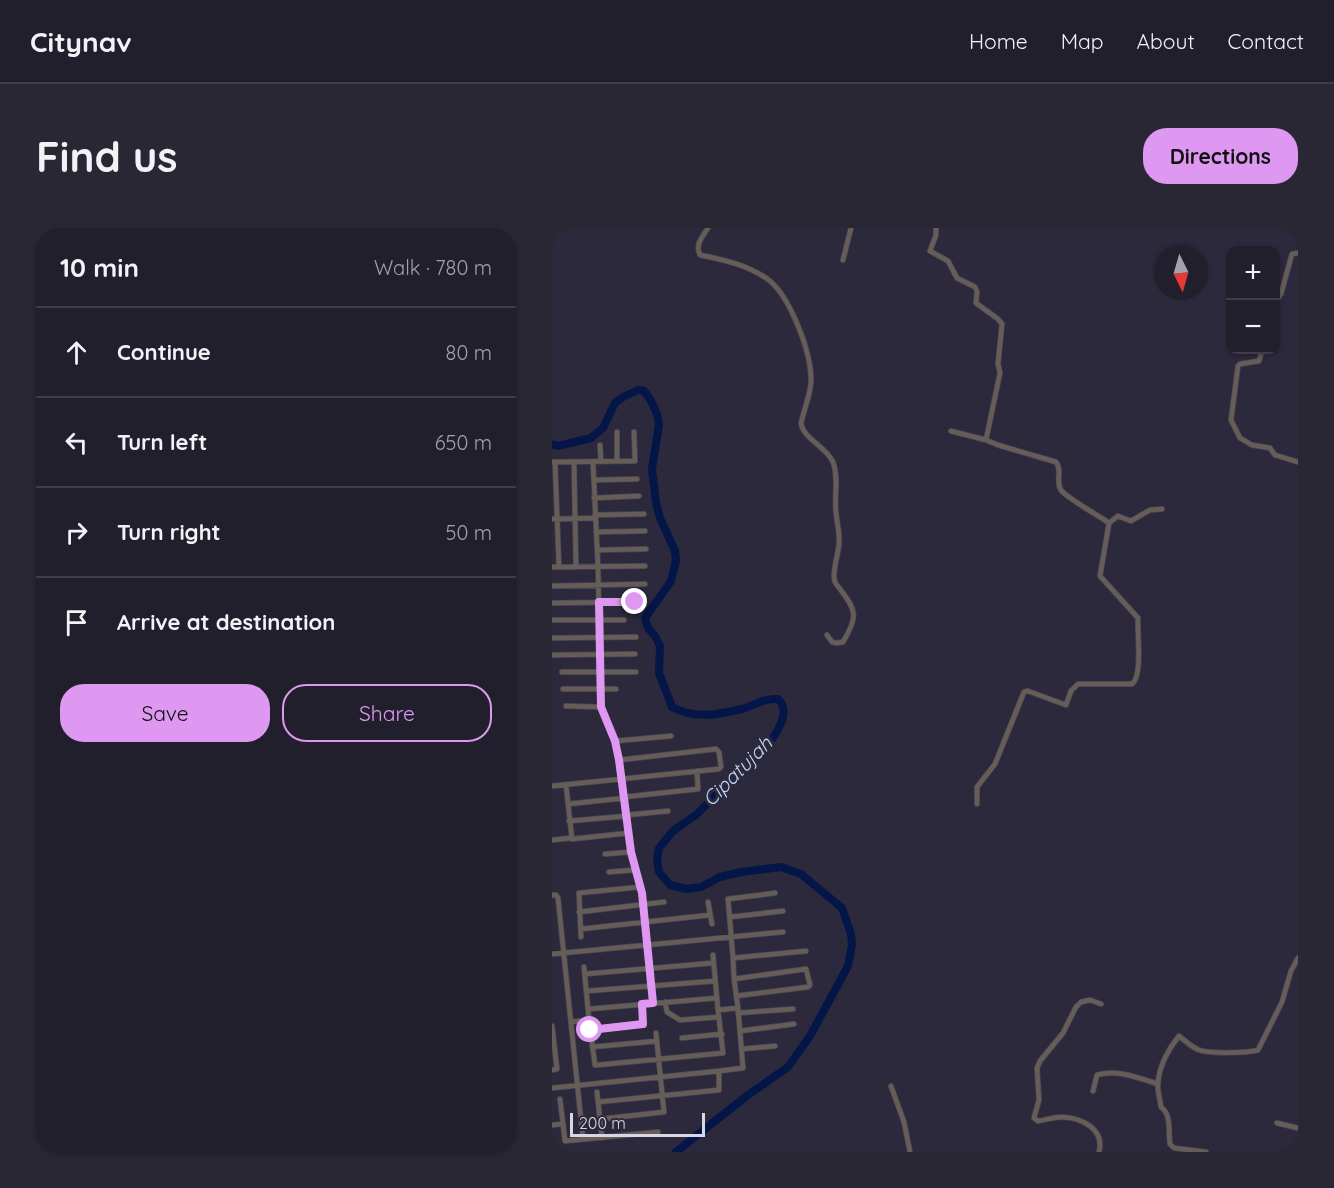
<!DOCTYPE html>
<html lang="en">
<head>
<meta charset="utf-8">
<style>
  body { margin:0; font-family:Quicksand,sans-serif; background:#2a2735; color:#f1f3f6 }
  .controls { position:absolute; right:18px; top:18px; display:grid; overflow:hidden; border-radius:12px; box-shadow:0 2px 4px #0004 }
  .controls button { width:54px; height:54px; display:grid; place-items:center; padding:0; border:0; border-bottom:2px solid #3f3d49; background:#221f2d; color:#f1f3f6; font:30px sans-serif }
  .compass { position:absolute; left:602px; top:18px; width:54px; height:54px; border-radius:50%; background:#221f2d; box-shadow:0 2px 4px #0004; rotate:175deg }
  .scale { position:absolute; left:18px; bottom:15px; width:135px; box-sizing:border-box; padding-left:6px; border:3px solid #dad7e4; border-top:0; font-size:16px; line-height:21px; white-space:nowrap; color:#dad7e4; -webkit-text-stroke:4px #2d293c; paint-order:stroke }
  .stop { position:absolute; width:18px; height:18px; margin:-14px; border:4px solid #df98f1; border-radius:50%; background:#fff }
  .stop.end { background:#df98f1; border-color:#fff; box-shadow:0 2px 6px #0008 }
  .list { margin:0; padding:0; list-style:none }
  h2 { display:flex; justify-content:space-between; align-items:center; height:78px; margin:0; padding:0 24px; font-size:26px }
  h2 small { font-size:20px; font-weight:400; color:#a2a2aa }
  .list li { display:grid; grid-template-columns:39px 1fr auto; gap:18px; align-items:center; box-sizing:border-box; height:90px; padding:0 24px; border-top:2px solid #3f3d49 }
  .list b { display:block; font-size:22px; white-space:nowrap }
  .list em { font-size:20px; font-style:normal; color:#a2a2aa }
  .actions { display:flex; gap:12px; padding:18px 24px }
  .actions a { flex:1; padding:14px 0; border:2px solid #df98f1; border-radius:24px; text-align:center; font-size:21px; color:#df98f1 }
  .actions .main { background:#df98f1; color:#111 }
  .icon { flex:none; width:33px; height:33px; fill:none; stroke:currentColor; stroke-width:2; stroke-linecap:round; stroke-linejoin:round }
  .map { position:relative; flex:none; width:746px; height:924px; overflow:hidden; border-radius:24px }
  header { display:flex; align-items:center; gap:36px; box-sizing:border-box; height:84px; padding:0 30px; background:#221f2d; border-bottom:2px solid #3f3d49 }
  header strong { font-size:28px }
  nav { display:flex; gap:33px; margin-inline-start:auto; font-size:21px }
  .intro { display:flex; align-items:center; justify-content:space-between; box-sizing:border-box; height:144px; padding:0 36px }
  h1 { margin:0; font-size:42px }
  .button { padding:15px 27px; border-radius:24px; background:#df98f1; color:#111; font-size:21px; font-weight:700 }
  main { display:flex; gap:36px; padding:0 36px }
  aside { flex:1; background:#221f2d; border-radius:24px; box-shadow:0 2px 4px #0004 }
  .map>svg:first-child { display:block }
</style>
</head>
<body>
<header>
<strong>Citynav</strong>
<nav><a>Home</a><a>Map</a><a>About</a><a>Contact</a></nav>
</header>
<div class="intro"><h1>Find us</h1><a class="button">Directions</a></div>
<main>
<aside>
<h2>10 min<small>Walk · 780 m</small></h2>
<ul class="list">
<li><svg class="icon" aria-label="ahead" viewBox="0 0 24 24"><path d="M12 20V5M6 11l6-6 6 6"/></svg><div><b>Continue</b></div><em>80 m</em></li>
<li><svg class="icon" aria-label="left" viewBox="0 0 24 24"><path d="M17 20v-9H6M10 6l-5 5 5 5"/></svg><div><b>Turn left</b></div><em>650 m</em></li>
<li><svg class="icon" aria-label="right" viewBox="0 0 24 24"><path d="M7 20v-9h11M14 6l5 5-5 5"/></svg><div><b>Turn right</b></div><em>50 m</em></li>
<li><svg class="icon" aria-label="arrive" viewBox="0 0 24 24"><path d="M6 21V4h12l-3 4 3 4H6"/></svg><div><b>Arrive at destination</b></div></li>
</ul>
<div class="actions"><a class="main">Save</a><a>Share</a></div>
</aside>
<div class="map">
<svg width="746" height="924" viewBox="0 0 746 924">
  <rect width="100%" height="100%" fill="#2d293c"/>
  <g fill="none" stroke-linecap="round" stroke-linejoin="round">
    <path stroke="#041648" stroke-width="8" d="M0 216 6 218 39 210 51 200 63 175 71 169 86 162 92 163 98 171 105 186 107 197 100 241 104 275 108 290 123 323 124 333 119 353 93 390 96 400 103 408 108 418 107 445 120 479C142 491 165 487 190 481 203 477 212 470 226 471 238 482 228 499 221 510L145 586 121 603 107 620 105 631 107 644 118 657 134 661 149 659 168 649 189 644 229 639 249 646 290 680 299 706 300 717 296 738 258 808 236 839 196 867 124 924"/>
    <g stroke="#494557" stroke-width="6">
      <path id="street" d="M156 0C150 9 143 17 148 27 172 32 193 36 214 50 238 66 260 126 259 154 258 168 252 182 249 195 251 211 274 218 281 234 287 249 282 268 284 284 285 296 288 305 287 316 286 327 282 338 282 348 282 354 284 356 288 361 305 383 306 389 291 414L285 415 280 414 275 407
        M384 0V7L378 23 396 33 405 50 423 59 425 64 424 75 446 91 450 96 446 136 448 145 434 212 446 217 504 234C511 243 503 253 509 262 516 271 546 287 557 295L548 348 586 390C585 405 591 448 580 456H526L519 463 514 477 476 463 472 464 443 536 425 559V576
        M291 32 299 0
        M724 73 729 66 740 26 746 25
        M710 122 707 133 688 136 686 138 679 192 688 210 700 217 718 220 723 227 746 234
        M399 203 434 212
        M65 204V233
        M48 217 49 234
        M0 234 83 233 82 204
        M3 234 7 339
        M22 234 24 339
        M42 252 85 251
        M42 270 87 268
        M43 287 92 286
        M0 291 43 290
        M557 295 566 288 579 293 598 282 610 281
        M44 304 93 303
        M45 322 94 321
        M0 339 93 338
        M0 358 93 356
        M0 375 83 374
        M0 392H72
        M0 410 84 409
        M0 427 83 426
        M10 444H84
        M11 461H64
        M14 478 49 479
        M63 513 119 508
        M14 557 20 611 77 605
        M0 558 167 541 169 539 167 524 164 521 67 532
        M72 569 146 561 145 543
        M16 576 73 570
        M75 587 116 583
        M17 593 75 588
        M0 612 19 610
        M53 626 79 624
        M57 644 83 642
        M223 665 176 671 181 730 254 723
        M0 667H4L6 670 31 911
        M156 674 160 696
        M27 684 112 674
        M178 689 231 683
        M29 701 158 687
        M29 709 27 665 88 659
        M0 726 95 717 90 665 79 624 67 532 63 513 49 479 46 339 41 234
        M161 727 166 782
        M181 730 182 751 254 741 258 757 256 759 184 768
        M32 739 37 792
        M33 746 161 735
        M182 751 186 780
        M35 763 163 753
        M113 774 115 784 128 792 167 789
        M101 775 95 717 231 704
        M37 781 165 770
        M186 785 241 781
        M19 794 37 792 43 837H45L171 825 166 782 186 780 191 840 167 843
        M0 798 5 841 0 842
        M38 802 91 796 90 776
        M188 803 242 796
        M130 810 170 806
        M40 819 105 813
        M190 821 223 818
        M339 858 352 894 358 924
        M0 860 167 843V862L46 874
        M541 863 545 847C565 841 587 850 606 856
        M45 864 50 910
        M8 871 13 913 106 904
        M49 891 112 884 104 805
        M725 895 746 900
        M0 897 10 896
        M547 924C553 901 530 890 510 889 502 889 494 892 486 893L482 890 487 872 485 840 488 833 511 805 524 779 529 774 538 772 549 776
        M654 924 622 920 618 916C616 904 620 887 609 879 608 871 605 862 606 855 607 838 617 820 627 808 634 813 639 819 647 822 657 826 697 825 706 822L730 774 739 743 746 730"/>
    </g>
    <use href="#street" stroke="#665d57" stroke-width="4.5"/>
  </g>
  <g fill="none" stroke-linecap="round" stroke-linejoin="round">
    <path stroke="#df98f1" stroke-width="8" d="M38 802 91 796 90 776 101 775 90 665 79 624 67 532 63 513 49 479 47 374H83"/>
  </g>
  <g text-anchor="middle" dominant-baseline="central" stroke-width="6" stroke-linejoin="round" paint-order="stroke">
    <g font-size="20" font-style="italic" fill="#c5d7f9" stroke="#2d293c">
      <text transform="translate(185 543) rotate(-45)">Cipatujah</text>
    </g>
  </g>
</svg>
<div class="controls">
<button>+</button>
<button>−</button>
</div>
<svg class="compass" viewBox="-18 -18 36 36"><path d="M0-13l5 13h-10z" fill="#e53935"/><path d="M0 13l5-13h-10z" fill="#a2a2aa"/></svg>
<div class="scale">200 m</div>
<div class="stop" style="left:38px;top:802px"></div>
<div class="stop end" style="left:83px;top:374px"></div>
</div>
</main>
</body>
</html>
